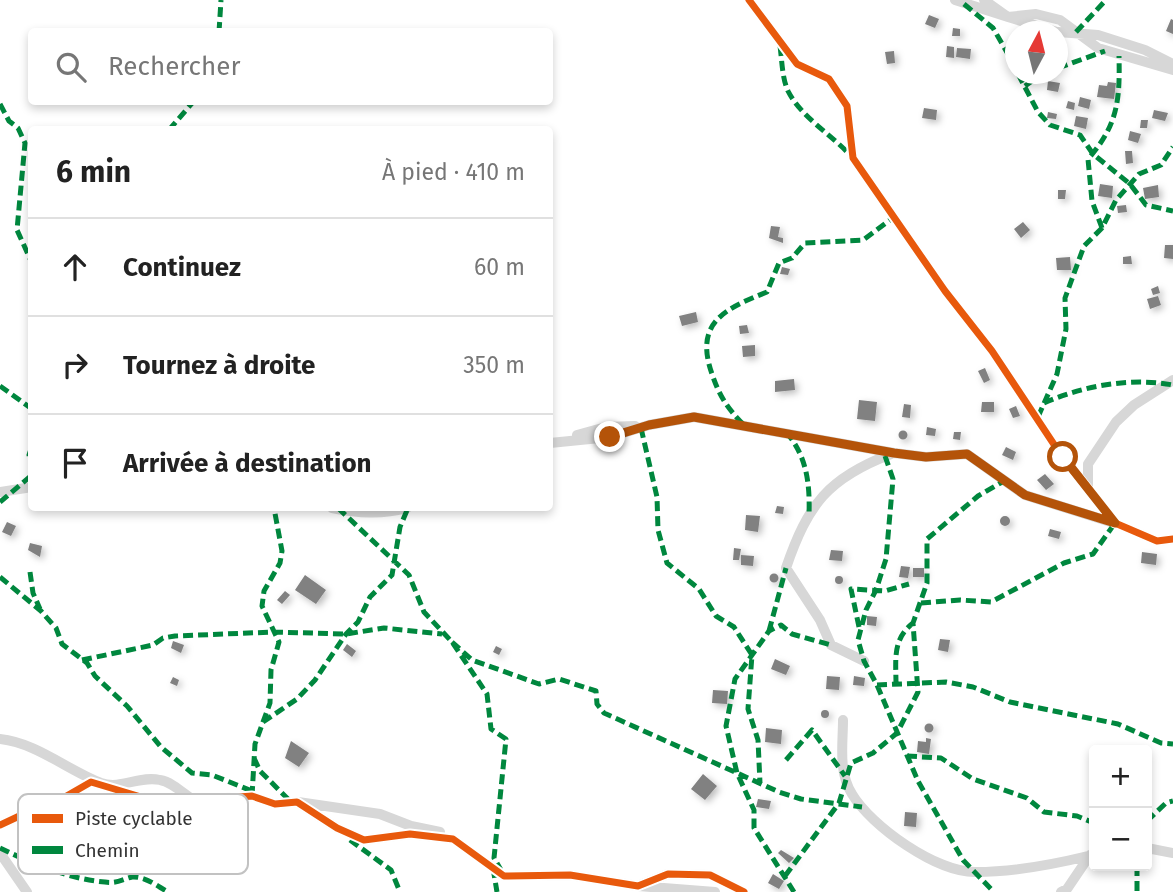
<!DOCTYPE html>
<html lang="fr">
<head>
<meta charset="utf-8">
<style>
  body { margin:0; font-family:"Fira Sans",sans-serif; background:#f2f2f2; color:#222 }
  .controls { position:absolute; right:21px; bottom:21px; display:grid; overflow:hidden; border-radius:7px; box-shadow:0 4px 10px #0003 }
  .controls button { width:63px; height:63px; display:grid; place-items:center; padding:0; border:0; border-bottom:2px solid #e0e0e0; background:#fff; color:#222; font:35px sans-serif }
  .compass { position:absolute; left:1005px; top:21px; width:63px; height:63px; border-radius:50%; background:#fff; box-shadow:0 4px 10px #0003; rotate:7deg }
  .stop { position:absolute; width:21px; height:21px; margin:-16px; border:5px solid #b45309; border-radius:50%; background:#fff }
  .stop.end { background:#b45309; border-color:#fff; box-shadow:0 2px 7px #0008 }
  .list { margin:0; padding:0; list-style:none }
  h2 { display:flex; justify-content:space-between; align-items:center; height:91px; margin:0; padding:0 28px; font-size:30px }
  h2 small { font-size:23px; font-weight:400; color:#767676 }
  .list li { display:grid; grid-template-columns:46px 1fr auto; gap:21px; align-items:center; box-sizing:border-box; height:98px; padding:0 28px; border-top:2px solid #e0e0e0 }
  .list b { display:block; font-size:26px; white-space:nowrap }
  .list em { font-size:23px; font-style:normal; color:#767676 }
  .icon { flex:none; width:38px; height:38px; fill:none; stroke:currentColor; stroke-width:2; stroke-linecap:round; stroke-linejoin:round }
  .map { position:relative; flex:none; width:1173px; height:892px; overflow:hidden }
  .search { position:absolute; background:#fff; box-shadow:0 4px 10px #0003; left:28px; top:28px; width:525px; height:77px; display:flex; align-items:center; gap:18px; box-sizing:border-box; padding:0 24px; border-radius:7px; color:#767676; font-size:26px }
  .panel { position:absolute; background:#fff; box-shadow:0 4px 10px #0003; left:28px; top:126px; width:525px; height:385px; border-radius:7px }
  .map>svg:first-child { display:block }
</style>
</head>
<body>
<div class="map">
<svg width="1173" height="892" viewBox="0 0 1173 892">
  <defs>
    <filter id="shadow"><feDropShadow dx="3" dy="3" stdDeviation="3.5" flood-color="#0004"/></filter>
  </defs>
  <rect width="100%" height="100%" fill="#fff"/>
  <path fill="#818181" filter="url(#shadow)" d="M929 15 939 19 935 28 925 24Z
    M1171 19 1173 20V34L1166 31Z
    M953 28 960 29V36H952Z
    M947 46 954 47V58L946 57Z
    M957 48 971 49 970 59 956 57Z
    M894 51 895 63 887 64 885 52Z
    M1048 81 1060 83 1058 92 1047 90Z
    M1108 82 1116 83 1114 99 1097 97 1099 85 1107 86Z
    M1080 97 1091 100 1089 109 1078 106Z
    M1068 101 1075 103 1074 110 1066 108Z
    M924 108 937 110 936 120 922 118Z
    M1154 110 1168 113 1165 121 1152 118Z
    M1048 112 1057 114 1056 119 1047 118Z
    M1076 116 1088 118 1086 129 1074 126Z
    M1141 120H1148L1147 128H1140Z
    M1130 131 1141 134 1138 143 1128 140Z
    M1125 151H1132L1133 163 1126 164Z
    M1100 184 1113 186 1112 198 1098 196Z
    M1158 185 1159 197 1145 199 1143 188Z
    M1058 190H1066L1065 199H1058Z
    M1126 205 1127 212 1118 213 1117 206Z
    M1023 222 1030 230 1021 238 1014 229Z
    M771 226 780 227 778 237 783 238V243L769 238Z
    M1165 245H1173V259L1164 258Z
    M1131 256 1132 264H1123V257Z
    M1070 257 1071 270H1057L1056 258Z
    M782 267 790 269 788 275 780 274Z
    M1158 286 1160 293 1153 295 1151 289Z
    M1158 296 1161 305 1150 309 1147 299Z
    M696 312 698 322 682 326 679 316Z
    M747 325 749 333 740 334 739 326Z
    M755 345V356L743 357 742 346Z
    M985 368 990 380 984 383 978 371Z
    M794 379 795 390 775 392V381Z
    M859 400 877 402 875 421 857 419Z
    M982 402H994V412H981Z
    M904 404 911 405 910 418 902 417Z
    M1016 406 1020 416 1013 418 1009 409Z
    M927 427 936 429 935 436 926 435Z
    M898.5 435a4.5 4.5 0 1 1 9 0a4.5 4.5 0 1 1-9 0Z
    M954 432H961L960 440 953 439Z
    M1006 447 1016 452 1013 460 1002 455Z
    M1045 474 1054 484 1046 490 1037 480Z
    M777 506 784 507 783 514 775 513Z
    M746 515 760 516 758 532 745 530Z
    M1000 521a5 5 0 1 1 10 0a5 5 0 1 1-10 0Z
    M7 522 16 526 11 536 2 532Z
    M1050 529 1061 532 1059 539 1048 536Z
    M30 543 42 546 40 557 28 550Z
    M734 548 741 549 739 560H733Z
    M831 550 843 551 842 561 829 560Z
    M1142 552 1157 554 1156 565 1141 563Z
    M741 555 754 556 753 566 741 565Z
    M901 566 910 567 908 578 899 577Z
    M913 568H924V577H913Z
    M769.5 578a4.5 4.5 0 1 1 9 0a4.5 4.5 0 1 1-9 0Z
    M305 575 326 590 316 604 295 590Z
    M835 580a4 4 0 1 1 8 0a4 4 0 1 1-8 0Z
    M285 591 290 595 282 604 277 600Z
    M867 616 877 617 876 626 867 625Z
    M940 639 950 640 948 652 938 650Z
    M173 641 184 645 181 653 171 648Z
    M347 644 356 651 352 657 343 650Z
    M496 646 502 649 499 655 493 652Z
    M775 659 790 666 786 675 771 669Z
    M827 676 840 677 839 690 826 689Z
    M854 676 865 678 864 686 853 685Z
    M173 677 179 680 177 686 170 683Z
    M713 690 728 691 727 704 712 703Z
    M821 714a4 4 0 1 1 8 0a4 4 0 1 1-8 0Z
    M924.5 728a4.5 4.5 0 1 1 9 0a4.5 4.5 0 1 1-9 0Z
    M766 728 782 730 781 744 765 742Z
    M926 738 931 739 929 754 917 752 918 741 926 742Z
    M291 741 309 753 299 767 285 758Z
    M703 774 717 786 705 800 691 789Z
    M758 799 771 801 769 809 756 807Z
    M905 812 917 813 916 827 904 826Z
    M781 850 794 858 789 863 778 853Z
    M773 874 784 881 779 889 768 883Z"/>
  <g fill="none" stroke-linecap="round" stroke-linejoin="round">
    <path stroke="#d7d7d7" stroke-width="10" d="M749 0 797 64 829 79 847 106 853 158 945 291 992 351 1063 458 1115 523 1157 541 1173 539
      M955 0 1008 17 1036 14 1060 20 1098 48 1173 70
      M984 0 1008 17 1057 32
      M1058 32 1098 35 1145 50 1173 64
      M577 435 606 427 635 426
      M550 443 610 437 649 425 694 417 894 453 926 457 967 454 1025 495 1114 523
      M1088 489V464L1116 422 1134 405 1173 380
      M0 492 32 487
      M332 508C358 513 381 515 407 508
      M864 661 831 645 820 620 786 568C808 504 828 478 891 454
      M843 720C843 744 838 772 852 794 871 826 937 873 976 872 1014 872 1051 865 1088 856
      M0 739C37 743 67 770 101 783 121 790 140 775 160 780 172 782 183 793 193 800
      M298 802 380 814 411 826 440 832
      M0 825 30 811 51 805 91 782 161 803 252 796 275 804 297 802 337 828 364 840 410 834 453 839 504 876 570 875 638 886 668 874 710 875 744 892
      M1147 848 1173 853
      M0 853 27 892
      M638 886 715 892
      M1061 892 1067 889 1090 855"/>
    <path stroke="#00873e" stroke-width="5" stroke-dasharray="10 5" stroke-linecap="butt" d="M964 4 993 28 1016 68
      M219 32 221 0
      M1076 32 1106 0
      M780 46C782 60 782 78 788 91 801 117 831 134 851 156
      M1058 68 1105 51
      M1018 74 1038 112 1050 125 1080 135 1093 154 1130 184 1146 205 1173 211
      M1025 86 1042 74
      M0 104 9 121 18 128 25 143 17 230 32 263
      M169 130 193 102
      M1102 228 1092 201 1088 159C1118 125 1120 100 1119 56
      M0 386 32 409
      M1044 403C1083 386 1130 377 1173 385
      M1038 417 1057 374 1066 329 1065 298 1084 246 1102 228 1116 200 1139 174 1161 165 1173 147
      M743 424C727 408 719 395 712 374 694 323 724 309 767 292L779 263 792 258 805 243 863 240 894 217
      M641 428 657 497 658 530 667 563 699 589 716 616 734 627 752 655 748 709 758 740 760 783
      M786 432C807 456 810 484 809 515
      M32 446 29 455 32 462
      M885 456 893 479 886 559 876 590 866 610 858 640 864 661 877 685 918 781 963 860 994 892
      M0 502 32 475
      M338 508 409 575 424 612 452 642 487 694 491 729 506 739 494 858 501 870
      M30 572 33 593 40 609
      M0 577 41 611 56 628 62 644 87 663 95 676 127 706 161 747 192 773 212 775 252 791
      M921 603 960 600 991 602 1064 563 1093 554 1115 523
      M859 627 851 589 885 591 909 584
      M769 631 786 568
      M452 642 472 660 539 684 559 679 596 691 597 704 604 713 779 792 801 799 862 807
      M82 660 153 645 163 638 175 636 274 632 346 634 384 628 442 634
      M877 685 946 682 973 687 1010 702 1118 724 1161 743 1173 744
      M896 685C896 659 892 640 913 623
      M263 722 297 699 315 680 346 634 358 622 370 597 392 575 400 527 408 508
      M907 756 941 758 973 779 1027 798 1044 812 1077 816 1094 823
      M254 758 260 771 290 801
      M786 760 812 730 845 776
      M252 796 255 744 270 703 271 670 279 642 262 606 264 591 280 563 282 551 274 508
      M1147 821 1166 803 1173 801
      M350 840 391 870 400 892
      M0 848C33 864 69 879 105 882 116 884 123 879 132 877 145 876 157 886 168 892
      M1137 866V892
      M493 868 497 892
      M785 876 839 803 851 763 873 753 897 733 918 692 913 623 927 583V539L978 496 1004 481
      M794 892 754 828V810L737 773 726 726 735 679 769 631 781 625 792 634 831 645"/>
    <g stroke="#fff" stroke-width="11">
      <path id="cycleway" d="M749 0 797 64 829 79 847 106 853 158 945 291 992 351 1063 458 1115 523 1157 541 1173 539
        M0 825 30 811 51 805 91 782 161 803 252 796 275 804 297 802 337 828 364 840 410 834 453 839 504 876 570 875 638 886 668 874 710 875 744 892"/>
    </g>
    <use href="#cycleway" stroke="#e8590c" stroke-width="7"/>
  </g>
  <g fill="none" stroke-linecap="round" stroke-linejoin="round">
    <path stroke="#b45309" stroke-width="9" d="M610 437 649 425 694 417 894 453 926 457 967 454 1025 495 1115 523 1063 457"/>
  </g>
  <rect x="18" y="794" width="230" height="80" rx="10" fill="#fff" stroke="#c2c2c2" stroke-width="2"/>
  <rect x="32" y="814" width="31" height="9" fill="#e8590c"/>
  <rect x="32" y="846" width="31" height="8" fill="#00873e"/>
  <g font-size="19" fill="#333">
    <text x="75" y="825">Piste cyclable</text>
    <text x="75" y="857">Chemin</text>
  </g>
</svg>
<div class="controls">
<button>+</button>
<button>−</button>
</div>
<svg class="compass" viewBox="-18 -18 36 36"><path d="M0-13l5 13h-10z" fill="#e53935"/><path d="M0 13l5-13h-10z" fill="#767676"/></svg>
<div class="stop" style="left:1063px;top:457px"></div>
<div class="stop end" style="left:610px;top:437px"></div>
<div class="search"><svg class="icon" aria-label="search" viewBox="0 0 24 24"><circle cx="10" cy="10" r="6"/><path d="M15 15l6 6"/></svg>Rechercher</div>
<section class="panel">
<h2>6 min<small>À pied · 410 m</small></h2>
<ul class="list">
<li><svg class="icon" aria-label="ahead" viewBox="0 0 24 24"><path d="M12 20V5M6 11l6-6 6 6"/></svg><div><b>Continuez</b></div><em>60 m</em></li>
<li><svg class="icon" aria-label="right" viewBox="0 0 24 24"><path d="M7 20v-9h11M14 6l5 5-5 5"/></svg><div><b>Tournez à droite</b></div><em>350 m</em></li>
<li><svg class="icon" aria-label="arrive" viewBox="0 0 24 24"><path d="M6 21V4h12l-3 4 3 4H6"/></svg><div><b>Arrivée à destination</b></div></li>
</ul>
</section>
</div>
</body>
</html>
